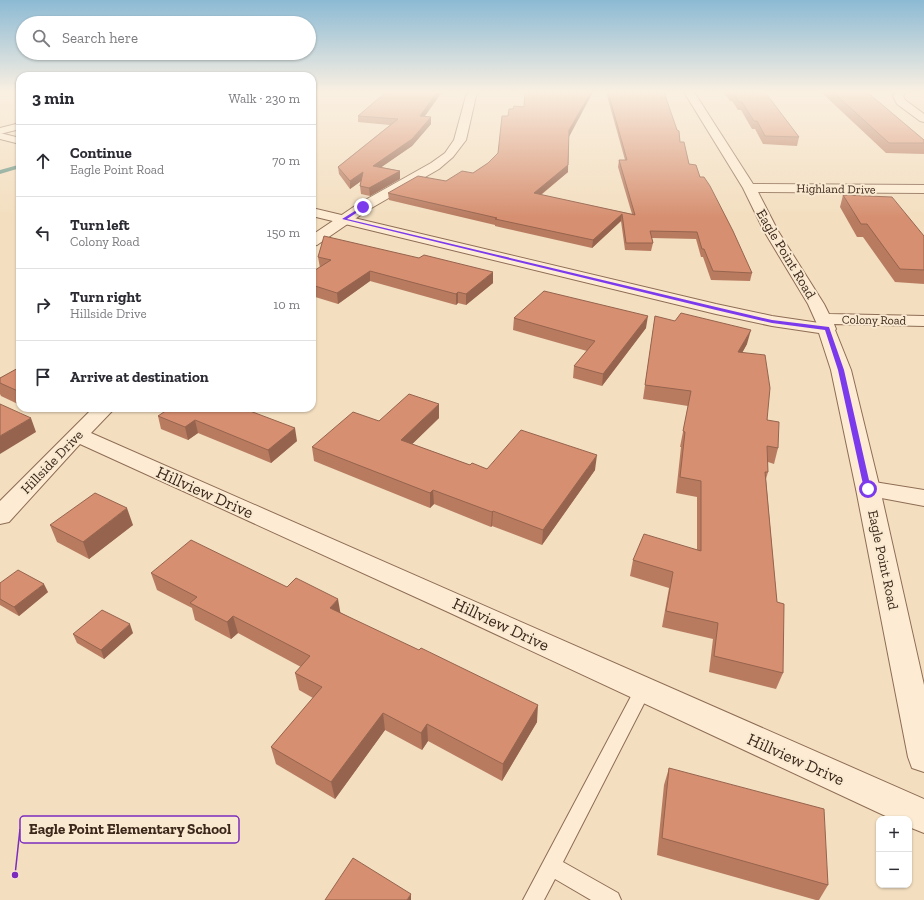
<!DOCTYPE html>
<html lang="en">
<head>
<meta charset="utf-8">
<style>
  body { margin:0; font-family:"Zilla Slab",serif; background:#f2f2f3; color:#2b2b33 }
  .controls { position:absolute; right:12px; bottom:12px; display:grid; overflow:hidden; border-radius:8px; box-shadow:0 1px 3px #0004 }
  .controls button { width:36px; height:36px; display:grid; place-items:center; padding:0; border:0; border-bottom:1px solid #e1e1e2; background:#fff; color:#2b2b33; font:20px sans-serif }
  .stop { position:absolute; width:12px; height:12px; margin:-9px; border:3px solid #7c3aed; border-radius:50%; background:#fff }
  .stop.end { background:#7c3aed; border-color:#fff; box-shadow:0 1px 4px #0008 }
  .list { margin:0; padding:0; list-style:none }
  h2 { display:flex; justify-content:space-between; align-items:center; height:52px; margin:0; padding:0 16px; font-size:17px }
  h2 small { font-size:13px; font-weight:400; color:#7c7c81 }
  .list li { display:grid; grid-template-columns:26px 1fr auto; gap:12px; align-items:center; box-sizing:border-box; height:72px; padding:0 16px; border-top:1px solid #e1e1e2 }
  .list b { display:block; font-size:15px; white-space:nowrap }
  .list p { margin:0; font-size:13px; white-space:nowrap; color:#7c7c81 }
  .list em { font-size:13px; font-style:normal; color:#7c7c81 }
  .icon { flex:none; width:22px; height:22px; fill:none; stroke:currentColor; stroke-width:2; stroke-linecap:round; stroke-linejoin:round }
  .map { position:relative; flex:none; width:924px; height:900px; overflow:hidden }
  .search { position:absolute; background:#fff; box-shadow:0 1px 3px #0004; left:16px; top:16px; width:300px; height:44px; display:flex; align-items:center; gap:10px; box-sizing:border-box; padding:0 14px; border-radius:22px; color:#7c7c81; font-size:15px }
  .panel { position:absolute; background:#fff; box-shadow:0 1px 3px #0004; left:16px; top:72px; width:300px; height:340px; border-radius:12px }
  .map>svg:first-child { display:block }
</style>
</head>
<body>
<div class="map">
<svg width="924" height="900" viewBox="0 0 924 900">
  <rect width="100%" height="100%" fill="#f3debf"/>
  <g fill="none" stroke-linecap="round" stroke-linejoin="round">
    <path fill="#689484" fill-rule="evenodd" d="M18 165H20V168L0 174V170Z"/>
    <g stroke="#8e6d55" stroke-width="2">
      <path id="service" d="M643 683 649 685 651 690 563 862 618 893 621 900H591L555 879 544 900H523L637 685Z"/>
    </g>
    <g stroke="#8e6d55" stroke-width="2">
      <path id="minor" d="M469 92H479L476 96 466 140 453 157 439 169 368 210 317 245 312 246V235L358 204 431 163 445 153 454 140 466 96Z
        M684 92H694L753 184 924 185V193L758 192 778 231 824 304 829 314 924 316V326L834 324 836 329 833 333 827 334 821 333 808 304 764 231 743 188Z
        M896 92H906L903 96 905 100 924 114V122L920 121 897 104 893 96Z
        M20 123V129L0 134V128Z
        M93 408H115L91 433 924 799V833L909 827V819H892L446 611 80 444 9 522 0 524V501Z
        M868 481 924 490V506L860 494 856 489 860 484Z"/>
    </g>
    <g stroke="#8e6d55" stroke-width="2">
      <path id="tertiary" d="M0 133 20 138V144L0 139Z
        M312 208 716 304 772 316 833 325 851 370 880 489 924 685V772L912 768 908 757 856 489 831 370 819 333 772 326 716 314 312 216Z"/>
    </g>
    <use href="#service" fill="#fdecd3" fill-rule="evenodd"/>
    <use href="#minor" fill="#fdecd3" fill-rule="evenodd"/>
    <use href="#tertiary" fill="#fdecd3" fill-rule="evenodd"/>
  </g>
  <path fill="#b87b60" d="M386 92H442L424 117 431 124 412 146 381 167 400 171V179L370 196 361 194 360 186 361 181 350 189 339 174 338 167 390 125 358 122V116Z
    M606 92H664L680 142 689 164 700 177 752 273 750 281 711 280 703 257H701L696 239 652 238 653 243 651 251 625 250 621 221 592 248 495 226V225L389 200 388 193 446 181 473 173 488 163 498 153 508 116 513 109 524 107 569 136 568 172 541 195 632 214 618 167 619 160H625Z
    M723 92H765L799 137 797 146 763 144 755 129H752L741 110H738L732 101H730Z
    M821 92H867L924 140V154L886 153Z
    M843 195 924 236V284L895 282 863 237H857L840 207Z
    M318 257 493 283 466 305 458 303 456 305 370 281 338 304 312 296V272L320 268Z
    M655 316 747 344 742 353 778 448 774 464 768 462V472L766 479 783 673 776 689 709 672 713 639 662 627 669 588 630 576 633 560 697 550V497L676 493 681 447H680L688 406 643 399Z
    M514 318 646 328 602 386 573 378 574 366 587 351 513 330Z
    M20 367V405L1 396 0 394V378Z
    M170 408 297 441 271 463 198 433 188 440 161 429 158 416Z
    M439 418 412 444 470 465 487 469 595 470 542 545 492 526 491 527 434 504 430 508 314 461 312 447 379 421Z
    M50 525H133L89 559 57 542Z
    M151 573 340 612 537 722 502 781 428 741 422 750 385 730 335 799 276 764 271 747 313 698 299 690 295 673 301 667 238 633 231 639 195 620 192 608 157 590Z
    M0 583 48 592 19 616 0 605Z
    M133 633 104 659 77 643 73 634Z
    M669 768 828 885 819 900H816L657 855 664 785Z"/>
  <path fill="#96644e" d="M437 92H442L420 123V116Z
    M591 92H593L569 137V130Z
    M431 117V124L412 146 373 173V166Z
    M568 165V172L534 200V193Z
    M400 171V179L370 196 369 188Z
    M363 172 364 179 350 189V181Z
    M622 214 621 221 592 248 593 240Z
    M370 271V281L338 304 337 293Z
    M493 272V283L466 305V294Z
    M458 292V303L456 305V294Z
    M648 316 646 328 602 386 603 374Z
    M751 330 747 344 734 367 738 352Z
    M439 404V418L402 454 401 440Z
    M31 418 36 432 0 454V436Z
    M195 420 198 433 188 440 185 427Z
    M295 428 297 441 271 463 268 450Z
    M597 455 595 470 542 545 543 530Z
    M433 490 434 504 430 508V493Z
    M127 508 133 525 89 559 83 542Z
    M493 511 492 526 491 527 492 512Z
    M44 584 48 592 19 616 14 607Z
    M338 599 341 616 330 608Z
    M233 616 238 633 231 639 227 622Z
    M130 624 133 633 104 659 101 650Z
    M538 705 537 722 502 781 503 764Z
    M383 713 385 730 335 799 331 782Z
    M427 724 428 741 422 750 421 733Z
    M411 894V900H407Z"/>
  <path fill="#d68f70" stroke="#96644e" d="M386 92H437L420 116 431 117 412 139 373 166 400 171 369 188 360 186 363 172 350 181 338 167 398 119 358 116Z
    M525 92H591L569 130 568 165 534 193 635 215 619 160H627L608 92H664L677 130 679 131 680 142H684L689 164 696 165 700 177H704L710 186 733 231 752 273 713 271 704 249H702L697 232 650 231 653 243H626L622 214 593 240 495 219 497 218 388 193 418 176 446 181 462 171 473 173 488 163 498 153 502 116H508L509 109H513L514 106 524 107Z
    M731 92H765L799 137 765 136 757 121H754L742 102H739L734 93H732Z
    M833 92H867L924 140V143H889Z
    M843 195 892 197 924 236V270L900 269 867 224H861Z
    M324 236 419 258 424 255 493 272 466 294 458 292 456 294 370 271 337 293 312 285V272L331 260 318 257Z
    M544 291 648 316 603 374 574 366 595 341 514 318Z
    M681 313 751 330 738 352 765 355 770 388 767 420 779 422 778 448 767 446 768 472H765L777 602 784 604 783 673 714 656 718 623 666 611 673 572 633 560 644 534 701 551V481L680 477 685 432 683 431 691 391 645 385 655 316 675 321Z
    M20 367V392L0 383V378Z
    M409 394 439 404 401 440 470 465 472 463 487 469 521 430 597 455 543 530 493 511 492 512 433 490 430 493 312 447 353 412 379 421Z
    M0 404 31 418 0 436Z
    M170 408H242L295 428 268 450 195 420 185 427 158 416Z
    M95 493 127 508 83 542 50 525Z
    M191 540 287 587 296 578 338 599 330 608 419 650 421 648 538 705 503 764 427 724 421 733 383 713 331 782 271 747 322 687 295 673 310 656 233 616 227 622 190 603 197 597 151 573Z
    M18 570 44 584 14 607 0 599V583Z
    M102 610 130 624 101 650 73 634Z
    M669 768 824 809 828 885 662 838Z
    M353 858 411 894 407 900H325Z"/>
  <linearGradient id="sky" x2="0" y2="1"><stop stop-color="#8cbad4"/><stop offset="0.42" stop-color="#faf0e2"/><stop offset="1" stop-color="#faf0e2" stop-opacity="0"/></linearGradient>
  <rect width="924" height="218" fill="url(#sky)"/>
  <path fill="#7c3aed" d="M363 206 364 208 347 219 716 307 772 320 829 327 844 370 871 489 868 491 864 489 838 370 825 330 772 323 716 310 342 219Z"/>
  <g text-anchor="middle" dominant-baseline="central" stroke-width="4" stroke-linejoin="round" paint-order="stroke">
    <g font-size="12" fill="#3c271b" stroke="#f9e9d0">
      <text transform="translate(836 189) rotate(1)">Highland Drive</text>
      <text transform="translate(874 320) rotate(1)">Colony Road</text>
    </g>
    <g font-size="14" fill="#3c271b" stroke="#f9e9d0">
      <text transform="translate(786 254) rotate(59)">Eagle Point Road</text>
      <text transform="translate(52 462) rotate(-46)">Hillside Drive</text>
      <text transform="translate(883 560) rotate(78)">Eagle Point Road</text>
    </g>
    <g font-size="17" fill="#3c271b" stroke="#f9e9d0">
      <text transform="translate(205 492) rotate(24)">Hillview Drive</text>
      <text transform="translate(501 624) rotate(25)">Hillview Drive</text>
      <text transform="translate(796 759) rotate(24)">Hillview Drive</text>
    </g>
  </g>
  <path fill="none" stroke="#7b2cbf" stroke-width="1.5" d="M15 875L20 829"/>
  <circle fill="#7b2cbf" stroke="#f9e9d0" stroke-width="1.5" cx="15" cy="875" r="4"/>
  <rect fill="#f9e9d0" stroke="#7b2cbf" stroke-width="1.5" x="20" y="816" width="219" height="27" rx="4"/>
  <g font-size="15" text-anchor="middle" font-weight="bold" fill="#3c271b">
    <text x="130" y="834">Eagle Point Elementary School</text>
  </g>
</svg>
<div class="controls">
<button>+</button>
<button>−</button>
</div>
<div class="stop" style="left:868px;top:489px"></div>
<div class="stop end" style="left:363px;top:207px"></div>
<div class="search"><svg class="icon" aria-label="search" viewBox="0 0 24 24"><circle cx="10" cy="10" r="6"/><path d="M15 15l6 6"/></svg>Search here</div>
<section class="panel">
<h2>3 min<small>Walk · 230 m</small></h2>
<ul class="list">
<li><svg class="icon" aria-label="ahead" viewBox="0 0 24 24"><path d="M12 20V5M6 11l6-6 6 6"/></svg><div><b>Continue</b><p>Eagle Point Road</p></div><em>70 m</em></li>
<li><svg class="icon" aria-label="left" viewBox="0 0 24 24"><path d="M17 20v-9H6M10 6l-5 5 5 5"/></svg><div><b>Turn left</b><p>Colony Road</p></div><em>150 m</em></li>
<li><svg class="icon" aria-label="right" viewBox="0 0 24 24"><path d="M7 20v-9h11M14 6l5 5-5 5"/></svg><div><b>Turn right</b><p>Hillside Drive</p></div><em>10 m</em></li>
<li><svg class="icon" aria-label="arrive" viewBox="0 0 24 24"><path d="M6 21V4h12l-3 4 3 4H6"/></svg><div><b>Arrive at destination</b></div></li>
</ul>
</section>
</div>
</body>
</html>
